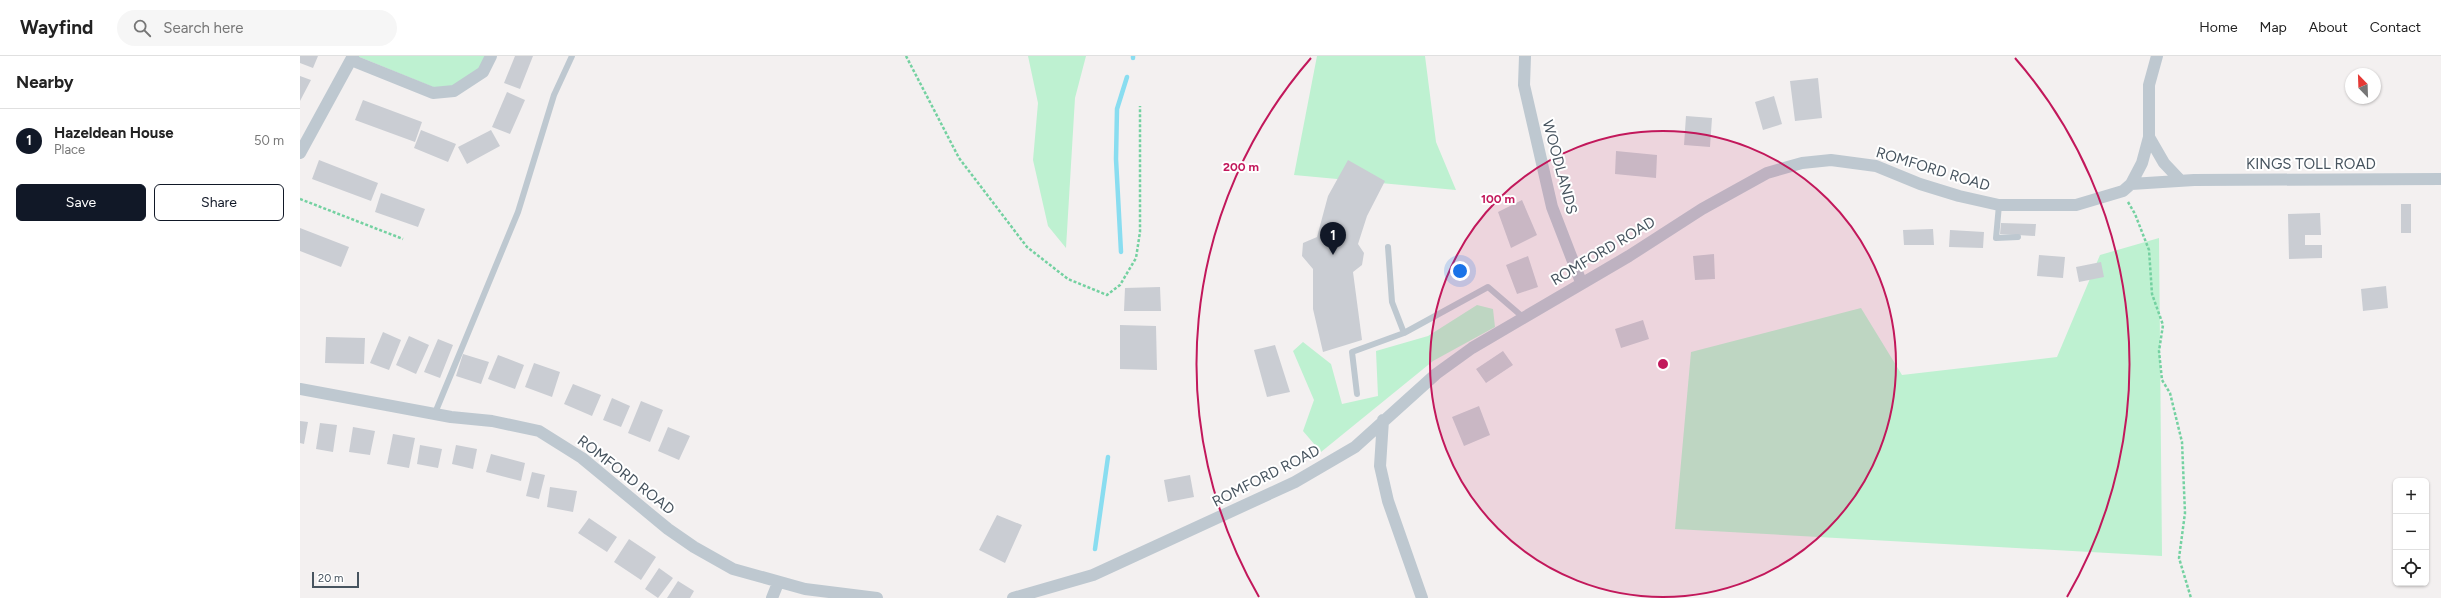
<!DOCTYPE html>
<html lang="en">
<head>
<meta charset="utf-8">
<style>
  body { margin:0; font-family:Figtree,sans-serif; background:#f6f6f6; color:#222 }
  .controls { position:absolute; right:12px; bottom:12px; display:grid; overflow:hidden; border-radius:6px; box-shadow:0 1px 3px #0004 }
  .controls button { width:36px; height:36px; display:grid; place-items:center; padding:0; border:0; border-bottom:1px solid #e0e0e0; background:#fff; color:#222; font:20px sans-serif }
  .compass { position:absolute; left:2045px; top:12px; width:36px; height:36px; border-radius:50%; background:#fff; box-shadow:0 1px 3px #0004; rotate:337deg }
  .scale { position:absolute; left:12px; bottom:10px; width:47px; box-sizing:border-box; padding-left:4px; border:2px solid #47545f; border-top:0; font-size:11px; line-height:14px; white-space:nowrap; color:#47545f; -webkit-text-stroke:3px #fff; paint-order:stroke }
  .you { position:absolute; left:1160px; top:215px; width:14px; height:14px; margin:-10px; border:3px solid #fff; border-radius:50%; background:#1a73e8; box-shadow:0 0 0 6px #1a73e833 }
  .badge { display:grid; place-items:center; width:26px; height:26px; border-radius:50%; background:#111827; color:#fff; font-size:13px; font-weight:700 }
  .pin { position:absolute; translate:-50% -33px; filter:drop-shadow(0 1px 2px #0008) }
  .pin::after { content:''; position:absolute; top:21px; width:14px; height:12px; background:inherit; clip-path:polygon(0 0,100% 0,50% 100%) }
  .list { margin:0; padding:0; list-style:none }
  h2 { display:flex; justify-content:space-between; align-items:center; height:52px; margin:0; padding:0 16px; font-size:17px }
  h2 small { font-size:13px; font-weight:400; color:#767676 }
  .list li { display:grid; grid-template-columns:26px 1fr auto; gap:12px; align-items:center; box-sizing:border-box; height:64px; padding:0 16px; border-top:1px solid #e0e0e0 }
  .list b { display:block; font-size:15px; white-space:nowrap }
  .list p { margin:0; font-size:13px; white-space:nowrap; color:#767676 }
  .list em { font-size:13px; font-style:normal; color:#767676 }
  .actions { display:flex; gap:8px; padding:12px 16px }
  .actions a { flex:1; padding:9px 0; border:1px solid #111827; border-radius:6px; text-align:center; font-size:14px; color:#111827 }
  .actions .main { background:#111827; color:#fff }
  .icon { flex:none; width:22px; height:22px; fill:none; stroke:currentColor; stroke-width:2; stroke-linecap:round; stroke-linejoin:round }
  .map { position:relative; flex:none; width:2141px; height:542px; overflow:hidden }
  header { display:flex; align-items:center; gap:24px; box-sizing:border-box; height:56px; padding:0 20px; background:#fff; border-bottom:1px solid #e0e0e0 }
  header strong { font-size:19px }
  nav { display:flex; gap:22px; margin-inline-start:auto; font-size:14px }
  .search { width:280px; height:36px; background:#f6f6f6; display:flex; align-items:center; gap:10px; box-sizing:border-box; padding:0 14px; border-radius:22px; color:#767676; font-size:15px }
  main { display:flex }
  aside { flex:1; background:#fff }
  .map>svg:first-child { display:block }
</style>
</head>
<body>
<header>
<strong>Wayfind</strong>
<div class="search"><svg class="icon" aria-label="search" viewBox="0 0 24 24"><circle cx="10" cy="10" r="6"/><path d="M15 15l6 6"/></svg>Search here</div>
<nav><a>Home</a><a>Map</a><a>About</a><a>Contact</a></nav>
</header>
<main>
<aside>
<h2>Nearby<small></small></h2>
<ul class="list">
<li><span class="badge">1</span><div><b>Hazeldean House</b><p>Place</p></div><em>50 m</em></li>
</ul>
<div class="actions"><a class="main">Save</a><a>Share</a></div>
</aside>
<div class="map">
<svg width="2141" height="542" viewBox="0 0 2141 542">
  <rect width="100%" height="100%" fill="#f3f0f0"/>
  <path fill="#bef1d1" d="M57 0H186L180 12 154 31H133Z
    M728 0H786L775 42 766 192 748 170 733 104 738 47Z
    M1017 0H1125L1136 86 1156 134 994 119Z
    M1859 182 1862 500 1375 473 1391 296 1561 252 1602 319 1757 301 1800 199Z
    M1177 249 1193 253 1195 271 1133 305 1021 396 1003 375 1014 344 993 295 1003 286 1031 308 1042 348 1078 340 1076 295 1128 280Z"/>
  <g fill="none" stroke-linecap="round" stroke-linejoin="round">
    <path stroke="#89ddf0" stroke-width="4.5" d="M833 2V0
      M821 196 816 103 817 53 827 21
      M795 493 808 401"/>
  </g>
  <path fill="#cacdd3" d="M0 0H18L13 12 0 7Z
    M215 0H233L220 33 204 27Z
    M0 20 11 24 0 45Z
    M1518 22 1522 62 1495 65 1490 25Z
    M207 36 225 44 210 78 192 71Z
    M1474 40 1482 68 1463 74 1455 46Z
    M63 44 122 66 115 86 55 64Z
    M1386 60 1412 62 1410 91 1384 89Z
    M121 74 156 88 148 106 114 92Z
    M191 74 200 90 167 108 158 91Z
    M1316 95 1357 99 1356 122 1315 118Z
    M19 104 78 127 71 145 12 123Z
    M1048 104 1085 125 1067 160 1058 188 1064 197 1062 209 1053 216 1062 284 1023 296 1013 253V213L1002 200 1003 187 1017 181 1028 140Z
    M81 137 125 153 118 171 75 156Z
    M1222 144 1237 179 1211 192 1198 156Z
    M2101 148H2111V177H2101Z
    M2020 157 2021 179H2005V189H2022V202L1989 203 1988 158Z
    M1701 167 1736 168 1735 180 1700 178Z
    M0 172 49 191 41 211 0 195Z
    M1633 173 1634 189H1604L1603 174Z
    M1650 174 1684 176 1683 192 1649 191Z
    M1414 198 1415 223 1395 224 1393 200Z
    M1739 199 1765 201 1763 222 1737 220Z
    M1228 200 1238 231 1217 238 1206 209Z
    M1801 206 1804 221 1779 226 1776 211Z
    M2086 230 2088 252 2063 255 2061 233Z
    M860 231 861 255H824L825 232Z
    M1343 264 1349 283 1321 292 1315 273Z
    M820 269 856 270 857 314 820 313Z
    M83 276 101 284 89 314 70 307Z
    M109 280 129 289 116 318 96 309Z
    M26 281 65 282 64 308 25 307Z
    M138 283 153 289 140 322 124 316Z
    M975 289 990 336 967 341 954 294Z
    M1203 295 1213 309 1186 327 1176 313Z
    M163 298 189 306 181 328 156 320Z
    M198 299 224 309 215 333 188 323Z
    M234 307 260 316 252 341 225 331Z
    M273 328 301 339 292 360 264 348Z
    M312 342 330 350 321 371 303 364Z
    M341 345 363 354 350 386 328 377Z
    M1179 350 1190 379 1164 390 1152 361Z
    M0 365 8 366 4 388 0 387Z
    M20 367 37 369 33 396 16 393Z
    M53 371 75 375 70 399 49 396Z
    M368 371 390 380 379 404 358 395Z
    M93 378 115 382 109 412 87 408Z
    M120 389 142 393 138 412 117 408Z
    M156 389 177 393 173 413 152 408Z
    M191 398 225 407 221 425 186 416Z
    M232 416 245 419 239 443 226 440Z
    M890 419 894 441 868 446 864 424Z
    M250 431 277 435 273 456 247 451Z
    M697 459 722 469 705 507 679 494Z
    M289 462 317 481 307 496 278 477Z
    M329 483 356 501 341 524 314 506Z
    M359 512 373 522 358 542 345 533Z
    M378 525 394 535 390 542H367Z"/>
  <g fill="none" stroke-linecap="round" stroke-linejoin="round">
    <path stroke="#74d1a1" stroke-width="2.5" stroke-dasharray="3 2" stroke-linecap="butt" d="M606 0 659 102 727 191 768 223 807 239 820 229 836 202 840 176V50
      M0 143 103 183
      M1828 146 1835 158 1849 194 1852 238 1863 269 1859 295 1862 324 1870 337 1882 386 1885 457 1879 502 1891 542"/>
    <path stroke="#bec8d0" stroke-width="6" d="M1699 149 1696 182 1718 181
      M1088 191 1092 246 1104 277 1188 231 1224 262
      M1057 338 1052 296 1104 277
      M135 357 218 156 254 39 272 0"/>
    <path stroke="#bec8d0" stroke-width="12" d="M1225 0 1224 29 1252 151 1281 226
      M51 4 133 37 154 35 183 16 191 0
      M1849 81 1864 107 1881 125
      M0 97 53 0
      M1831 128 1894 124 2141 123
      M0 333 151 361 192 365 239 375 282 402 368 473 394 491 433 513 505 533 577 542
      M1083 364 1080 410 1088 445 1122 542
      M472 542 478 527
      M713 542 793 519 995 426 1055 391 1136 318 1172 292 1329 200 1402 153 1467 117 1502 107 1531 104 1576 110 1620 128 1659 140 1699 149H1776L1823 135 1831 128 1842 107 1849 81V29L1857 0"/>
  </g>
  <circle cx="1363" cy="308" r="233" fill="#c2185b" fill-opacity=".12"/>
  <g fill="none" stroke="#c2185b" stroke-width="2">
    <circle cx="1363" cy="308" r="233"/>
    <path d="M959 541A466 466 0 0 1 1011 2M1715 2A466 466 0 0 1 1767 541"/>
  </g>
  <g text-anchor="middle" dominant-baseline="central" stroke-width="4" stroke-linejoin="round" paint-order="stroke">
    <g font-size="15" fill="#47545f" stroke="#fff">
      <text x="2011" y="108">KINGS TOLL ROAD</text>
      <text transform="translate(1260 111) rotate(75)">WOODLANDS</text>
      <text transform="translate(1633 113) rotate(17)">ROMFORD ROAD</text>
      <text transform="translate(1303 195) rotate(-31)">ROMFORD ROAD</text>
      <text transform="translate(326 419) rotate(38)">ROMFORD ROAD</text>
      <text transform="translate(966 420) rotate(-27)">ROMFORD ROAD</text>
    </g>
  </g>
  <circle cx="1363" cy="308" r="6" fill="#c2185b" stroke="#fff" stroke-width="2"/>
  <g font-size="12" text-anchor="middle" font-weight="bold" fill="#c2185b" stroke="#fff" stroke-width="4" stroke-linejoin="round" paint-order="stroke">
    <text x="941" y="115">200 m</text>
    <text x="1198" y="147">100 m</text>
  </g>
</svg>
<div class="controls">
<button>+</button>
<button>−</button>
<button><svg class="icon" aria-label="locate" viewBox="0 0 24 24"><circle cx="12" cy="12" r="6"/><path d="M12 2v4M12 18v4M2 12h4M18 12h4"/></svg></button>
</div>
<svg class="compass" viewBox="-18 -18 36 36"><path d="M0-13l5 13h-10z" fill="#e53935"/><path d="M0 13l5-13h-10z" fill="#767676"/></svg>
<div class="scale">20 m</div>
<div class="you"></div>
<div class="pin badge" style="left:1033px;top:199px">1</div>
</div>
</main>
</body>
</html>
